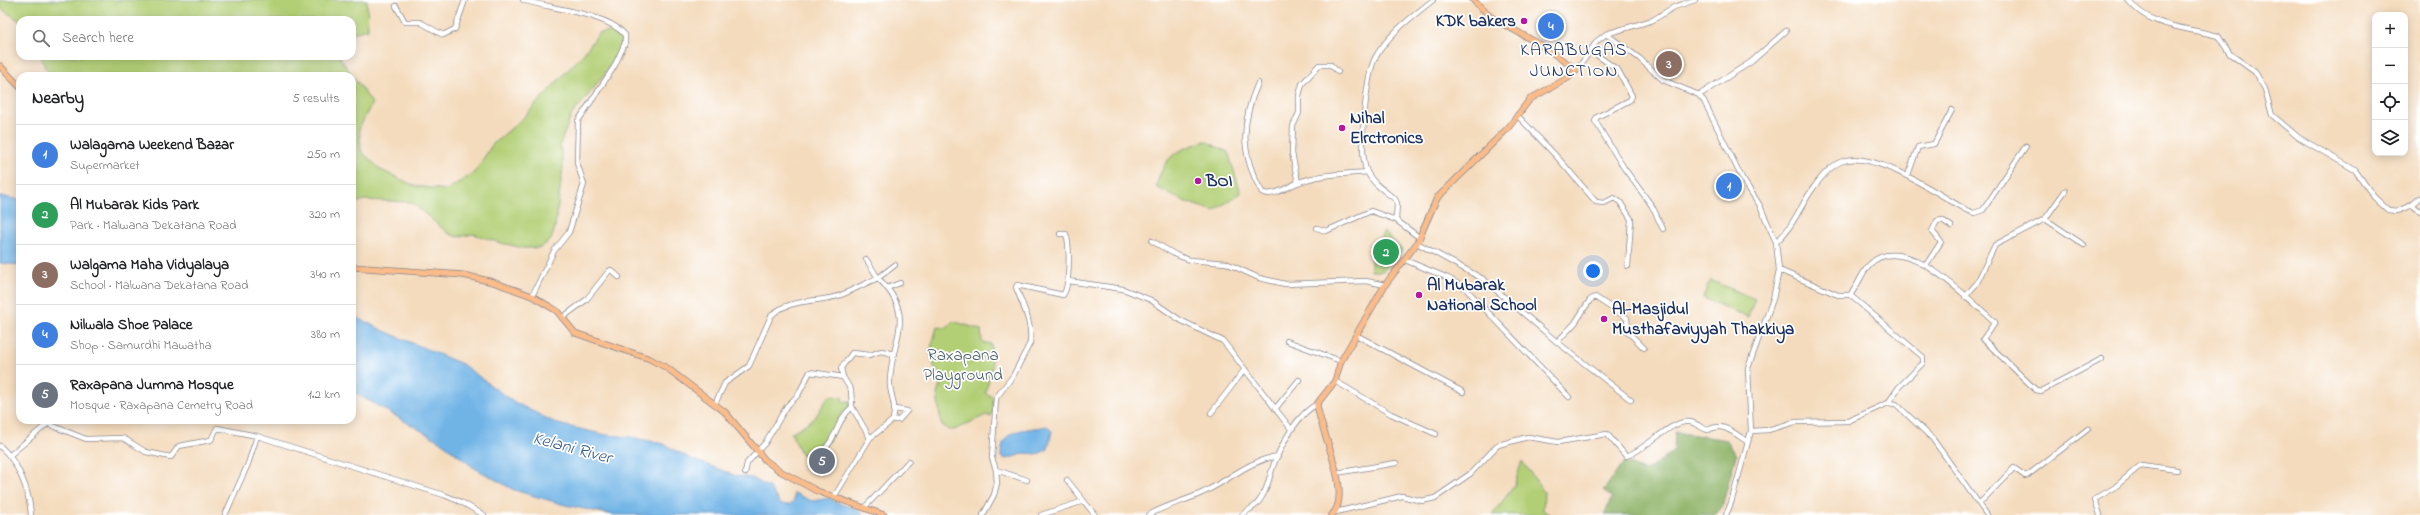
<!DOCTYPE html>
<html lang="en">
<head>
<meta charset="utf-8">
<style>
  body { margin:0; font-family:"Indie Flower",sans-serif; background:#f2f2f2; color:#202124 }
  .controls { position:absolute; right:12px; top:12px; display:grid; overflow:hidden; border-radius:8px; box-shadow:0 2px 10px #0003 }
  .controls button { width:36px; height:36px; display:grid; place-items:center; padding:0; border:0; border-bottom:1px solid #e0e0e0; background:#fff; color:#202124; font:20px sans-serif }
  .you { position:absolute; left:1593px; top:271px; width:14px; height:14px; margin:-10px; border:3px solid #fff; border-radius:50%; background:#1a73e8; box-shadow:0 0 0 6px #1a73e833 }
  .badge { display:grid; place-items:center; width:26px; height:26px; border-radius:50%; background:#111827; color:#fff; font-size:13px; font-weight:700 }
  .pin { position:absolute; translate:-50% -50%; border:2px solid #fff; box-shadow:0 1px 4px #0006 }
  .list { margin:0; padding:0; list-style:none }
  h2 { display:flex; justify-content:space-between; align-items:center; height:52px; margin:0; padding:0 16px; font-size:17px }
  h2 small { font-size:13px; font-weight:400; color:#757577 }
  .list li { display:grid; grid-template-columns:26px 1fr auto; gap:12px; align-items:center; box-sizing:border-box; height:60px; padding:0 16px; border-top:1px solid #e0e0e0 }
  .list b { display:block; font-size:15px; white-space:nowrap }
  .list p { margin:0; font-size:13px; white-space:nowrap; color:#757577 }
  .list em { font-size:13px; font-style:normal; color:#757577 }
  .icon { flex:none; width:22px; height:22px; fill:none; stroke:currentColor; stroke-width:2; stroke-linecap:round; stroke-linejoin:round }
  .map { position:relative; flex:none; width:2420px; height:515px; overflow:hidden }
  .search { position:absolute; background:#fff; box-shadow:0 2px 10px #0003; left:16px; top:16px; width:340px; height:44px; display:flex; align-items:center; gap:10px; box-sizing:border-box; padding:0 14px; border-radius:12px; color:#757577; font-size:15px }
  .panel { position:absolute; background:#fff; box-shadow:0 2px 10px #0003; left:16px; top:72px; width:340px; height:352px; border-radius:12px }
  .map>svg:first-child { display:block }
</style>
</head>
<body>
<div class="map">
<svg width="2420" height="515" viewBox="0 0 2420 515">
  <rect width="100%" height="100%" fill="#fff"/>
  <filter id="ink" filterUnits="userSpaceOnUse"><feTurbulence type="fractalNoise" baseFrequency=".025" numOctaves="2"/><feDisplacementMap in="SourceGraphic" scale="8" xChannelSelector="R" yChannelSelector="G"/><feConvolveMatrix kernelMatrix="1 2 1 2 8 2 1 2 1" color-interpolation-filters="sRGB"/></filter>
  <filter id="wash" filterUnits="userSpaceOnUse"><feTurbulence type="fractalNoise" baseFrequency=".012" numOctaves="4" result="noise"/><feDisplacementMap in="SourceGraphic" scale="16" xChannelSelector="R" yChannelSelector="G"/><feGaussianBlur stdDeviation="0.9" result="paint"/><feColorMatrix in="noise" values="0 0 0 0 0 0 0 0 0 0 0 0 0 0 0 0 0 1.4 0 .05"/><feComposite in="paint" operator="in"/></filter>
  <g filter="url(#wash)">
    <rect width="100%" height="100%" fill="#f4dbbd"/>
    <path fill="#b2cf75" stroke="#667f6a" d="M0 0H367L368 29 352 33V20L20 21 0 8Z
      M613 31 622 40 616 58 590 93 572 114 560 144 563 167 555 227 551 240 540 248H523L497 242 474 234 457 237 448 233 411 202 365 200 352 204V76H53L45 68 41 56H341L340 58 372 103 359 129 361 151 381 170 415 186 446 190 474 173 492 145 523 118 584 53 599 33Z
      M1205 141 1228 152 1241 193 1214 211 1183 201 1156 187C1165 155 1175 151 1205 141Z
      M1384 232 1402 250 1383 271H1371V253Z
      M1710 280 1755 299 1748 317 1703 298Z
      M953 321 981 330 982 342 991 344 992 370 985 393 993 397V408L991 417 986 415 954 430H948L941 424 937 393 940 386 930 352 937 327 947 328Z
      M829 396 842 397 843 402 849 401 850 407C831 419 836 435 825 446 819 452 810 453 802 455L791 433 814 419Z
      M1522 461 1544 492 1543 510 1550 515H1492L1514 486Z"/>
    <path fill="#8db266" stroke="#547062" d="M1675 432 1727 440 1736 455 1722 507 1715 515H1604L1612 497 1603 491 1624 462 1646 471 1674 451Z"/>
    <path fill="#70b4e6" stroke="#4672a2" d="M0 196 20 200V265L0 263Z
      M352 315 384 331 462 364 512 401 558 424 606 435 631 437 664 444 689 458 737 476 752 478 770 488 780 504 790 505 794 500V493L812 501 830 498C840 507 855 505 864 515H614L565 505 514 490 473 467 441 442 352 391Z
      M1047 426 1052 431 1048 449 1038 454 1025 453 1007 459 1001 457C1001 427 1023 431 1047 426Z"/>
  </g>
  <g filter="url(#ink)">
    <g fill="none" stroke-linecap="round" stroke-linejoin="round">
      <g stroke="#88858e" stroke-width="6">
        <path id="minor" d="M523 0C550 9 608 13 625 35V43L614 67 578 121 577 163 584 184 569 232 554 251 532 296
          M2128 0C2150 28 2186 27 2218 36L2230 54 2255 72 2265 89 2272 115 2298 137 2355 170 2374 197 2388 210 2397 211 2412 205 2420 211
          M396 6 405 22H420L443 35 455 29 465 0
          M1606 34 1653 20 1674 7 1695 0
          M1591 51 1618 70 1632 96 1630 100 1597 117 1595 121 1624 168 1652 206 1663 229
          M1577 70 1597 41 1606 34 1639 58 1663 80 1699 95 1704 101 1742 178 1759 204 1776 242 1779 270 1773 299 1748 368 1751 431 1731 503 1726 515
          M1258 83C1241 122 1240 154 1262 192 1271 198 1288 187 1297 183 1319 174 1343 174 1367 172
          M1699 95 1751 62 1786 31
          M1517 115 1558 158 1596 202 1604 203 1614 198 1620 202 1631 219 1628 266
          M1908 175 1918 147 1934 144 1952 110
          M1298 183 1292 153 1293 126 1299 113V96L1302 84 1319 65H1331L1338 72
          M2412 205 2420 198
          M2045 219 2084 245
          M1317 228 1326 231 1371 211 1396 220
          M1420 238 1396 220 1397 203 1395 199C1385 191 1373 184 1367 172 1358 154 1366 76 1375 58 1389 33 1412 17 1433 0
          M1152 241 1176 255 1190 260 1226 263 1259 278 1285 284 1366 281 1385 285
          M1776 242C1793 228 1801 204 1814 187 1822 176 1831 165 1843 161 1874 150 1940 195 1966 210L1974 213 1983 210 2026 146
          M1417 243 1483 279 1557 342 1631 400
          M866 259 878 278 895 265
          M1405 260 1448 278 1465 288 1569 397
          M1926 265 1941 242 1932 231 1937 221 1942 220 1951 226
          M1779 270 1838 295H1850C1858 286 1862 272 1870 264 1905 230 1969 300 1995 322L1983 339 2036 390 2041 391 2102 359
          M1068 281 1123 289 1151 300 1180 320 1223 341 1291 429
          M887 288 900 283
          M1850 295 1923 357V363L1899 387 1888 403
          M1965 297 1977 283 1995 245 2045 219 2065 191
          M562 318 586 300 609 271 611 270 619 277
          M1356 335 1463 392
          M1287 341 1341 361
          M1557 342 1575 323 1590 300 1595 297 1627 318 1628 332 1644 348
          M1335 381 1391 414 1436 434
          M715 404 725 383 749 366 771 316C788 298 819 303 841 295 853 290 866 283 878 278 918 317 891 338 890 381 889 390 894 399 894 408 895 412 893 416 893 420L870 438 834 497
          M1275 409 1299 380
          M1211 413 1245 369
          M893 420H899L907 411 895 409
          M48 424 86 439 123 438 146 452 171 457 179 446 211 440 217 428 257 436 444 495 461 502 484 515
          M1751 431 1768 430 1795 422 1848 421 1888 403 1896 404 1932 438 1987 515
          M870 438 852 407 851 390 843 377 841 368 852 353 870 355 881 351 895 354
          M0 446C19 463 29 490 31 515
          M10 455 52 420
          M817 455C837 443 835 421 852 407
          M996 470 1027 480
          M745 473 747 463 765 443 787 406 798 395 810 372 843 377
          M1336 473 1396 463
          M1067 480 1095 515
          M1980 503 2014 468 2025 476 2028 475 2088 429
          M865 507 909 461
          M1336 512 1402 496 1422 501 1435 498 1470 474 1498 445 1528 437 1558 442 1607 434 1626 456C1645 451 1671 419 1690 422 1697 423 1702 429 1708 430 1723 421 1735 434 1748 442
          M225 515 248 464 257 436
          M983 515 994 495 997 483 996 470 992 458 996 398 1013 376 1030 343C1033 324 1022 304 1016 287L1017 285 1063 295C1070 287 1070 244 1066 234H1060
          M1041 515 1084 501
          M1149 515C1167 504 1187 501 1206 491 1232 478 1248 461 1278 456
          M1242 515C1246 511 1253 508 1257 504 1268 491 1269 476 1275 461 1284 440 1297 415 1317 404
          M2100 515 2095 499 2114 488 2141 465 2177 470"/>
      </g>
      <g stroke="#88858e" stroke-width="7">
        <path id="major" d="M0 66 20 87
          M352 267 463 275 493 282 532 296 557 311 575 333 650 359 667 368 725 412 765 460 780 471 817 491 884 515
          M1332 515C1354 494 1319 429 1317 404L1335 381 1341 361 1385 285 1417 243 1437 198 1508 128 1530 99 1568 78 1577 70 1541 45 1491 17 1473 0"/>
      </g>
      <use href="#minor" stroke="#fff" stroke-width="4.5"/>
      <use href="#major" stroke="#f9bc8a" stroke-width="5.5"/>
    </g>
  </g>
  <g fill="#b5179e" stroke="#fff" stroke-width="1.5">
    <circle cx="1524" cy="21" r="4"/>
    <circle cx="1342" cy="128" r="4"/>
    <circle cx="1198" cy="181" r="4"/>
    <circle cx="1419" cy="295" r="4"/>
    <circle cx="1604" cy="319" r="4"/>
  </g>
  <g text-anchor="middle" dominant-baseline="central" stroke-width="3.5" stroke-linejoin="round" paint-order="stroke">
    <g font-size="17" font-weight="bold" fill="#1b2f5e" stroke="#fff" text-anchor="start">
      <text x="1516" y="21" text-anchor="end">KDK bakers</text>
      <text x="1350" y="118">Nihal<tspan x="1350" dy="20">Elrctronics</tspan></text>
      <text x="1206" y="181">BOI</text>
      <text x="1427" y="285">Al Mubarak<tspan x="1427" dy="20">National School</tspan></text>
      <text x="1612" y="309">Al-Masjidul<tspan x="1612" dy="20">Musthafaviyyah Thakkiya</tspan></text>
    </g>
    <g font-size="17" fill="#485f65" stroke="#fff">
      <text x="963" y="355">Raxapana<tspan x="963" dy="20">Playground</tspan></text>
    </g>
    <g font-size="18" letter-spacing="1" fill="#1b2f5e" stroke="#fff">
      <text x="1574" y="51">KARABUGAS<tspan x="1574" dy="21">JUNCTION</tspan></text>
    </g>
    <g font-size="18" font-style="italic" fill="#395e8e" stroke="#fff">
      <text transform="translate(572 449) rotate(15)">Kelani River</text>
    </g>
  </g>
</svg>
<div class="controls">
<button>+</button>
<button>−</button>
<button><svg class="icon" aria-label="locate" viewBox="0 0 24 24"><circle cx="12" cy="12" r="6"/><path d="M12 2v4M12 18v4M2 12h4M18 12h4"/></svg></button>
<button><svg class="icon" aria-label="layers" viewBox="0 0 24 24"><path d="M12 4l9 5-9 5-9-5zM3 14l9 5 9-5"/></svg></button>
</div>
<div class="you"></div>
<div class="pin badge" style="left:1729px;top:186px;background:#3f7fe0">1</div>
<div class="pin badge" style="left:1386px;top:252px;background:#2e9e5b">2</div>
<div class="pin badge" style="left:1669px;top:64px;background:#8d6e63">3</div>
<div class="pin badge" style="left:1551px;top:26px;background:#3f7fe0">4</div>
<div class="pin badge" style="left:822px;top:461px;background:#6b7280">5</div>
<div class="search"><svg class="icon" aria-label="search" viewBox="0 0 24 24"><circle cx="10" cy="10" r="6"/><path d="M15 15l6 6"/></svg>Search here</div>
<section class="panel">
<h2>Nearby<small>5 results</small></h2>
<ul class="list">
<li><span class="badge" style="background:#3f7fe0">1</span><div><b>Walagama Weekend Bazar</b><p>Supermarket</p></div><em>250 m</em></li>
<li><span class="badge" style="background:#2e9e5b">2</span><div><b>Al Mubarak Kids Park</b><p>Park · Malwana Dekatana Road</p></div><em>320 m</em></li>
<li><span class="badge" style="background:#8d6e63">3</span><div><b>Walgama Maha Vidyalaya</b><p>School · Malwana Dekatana Road</p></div><em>340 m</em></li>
<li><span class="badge" style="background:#3f7fe0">4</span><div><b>Nilwala Shoe Palace</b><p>Shop · Samurdhi Mawatha</p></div><em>380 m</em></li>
<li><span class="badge" style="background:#6b7280">5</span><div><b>Raxapana Jumma Mosque</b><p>Mosque · Raxapana Cemetry Road</p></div><em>1.2 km</em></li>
</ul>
</section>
</div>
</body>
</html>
